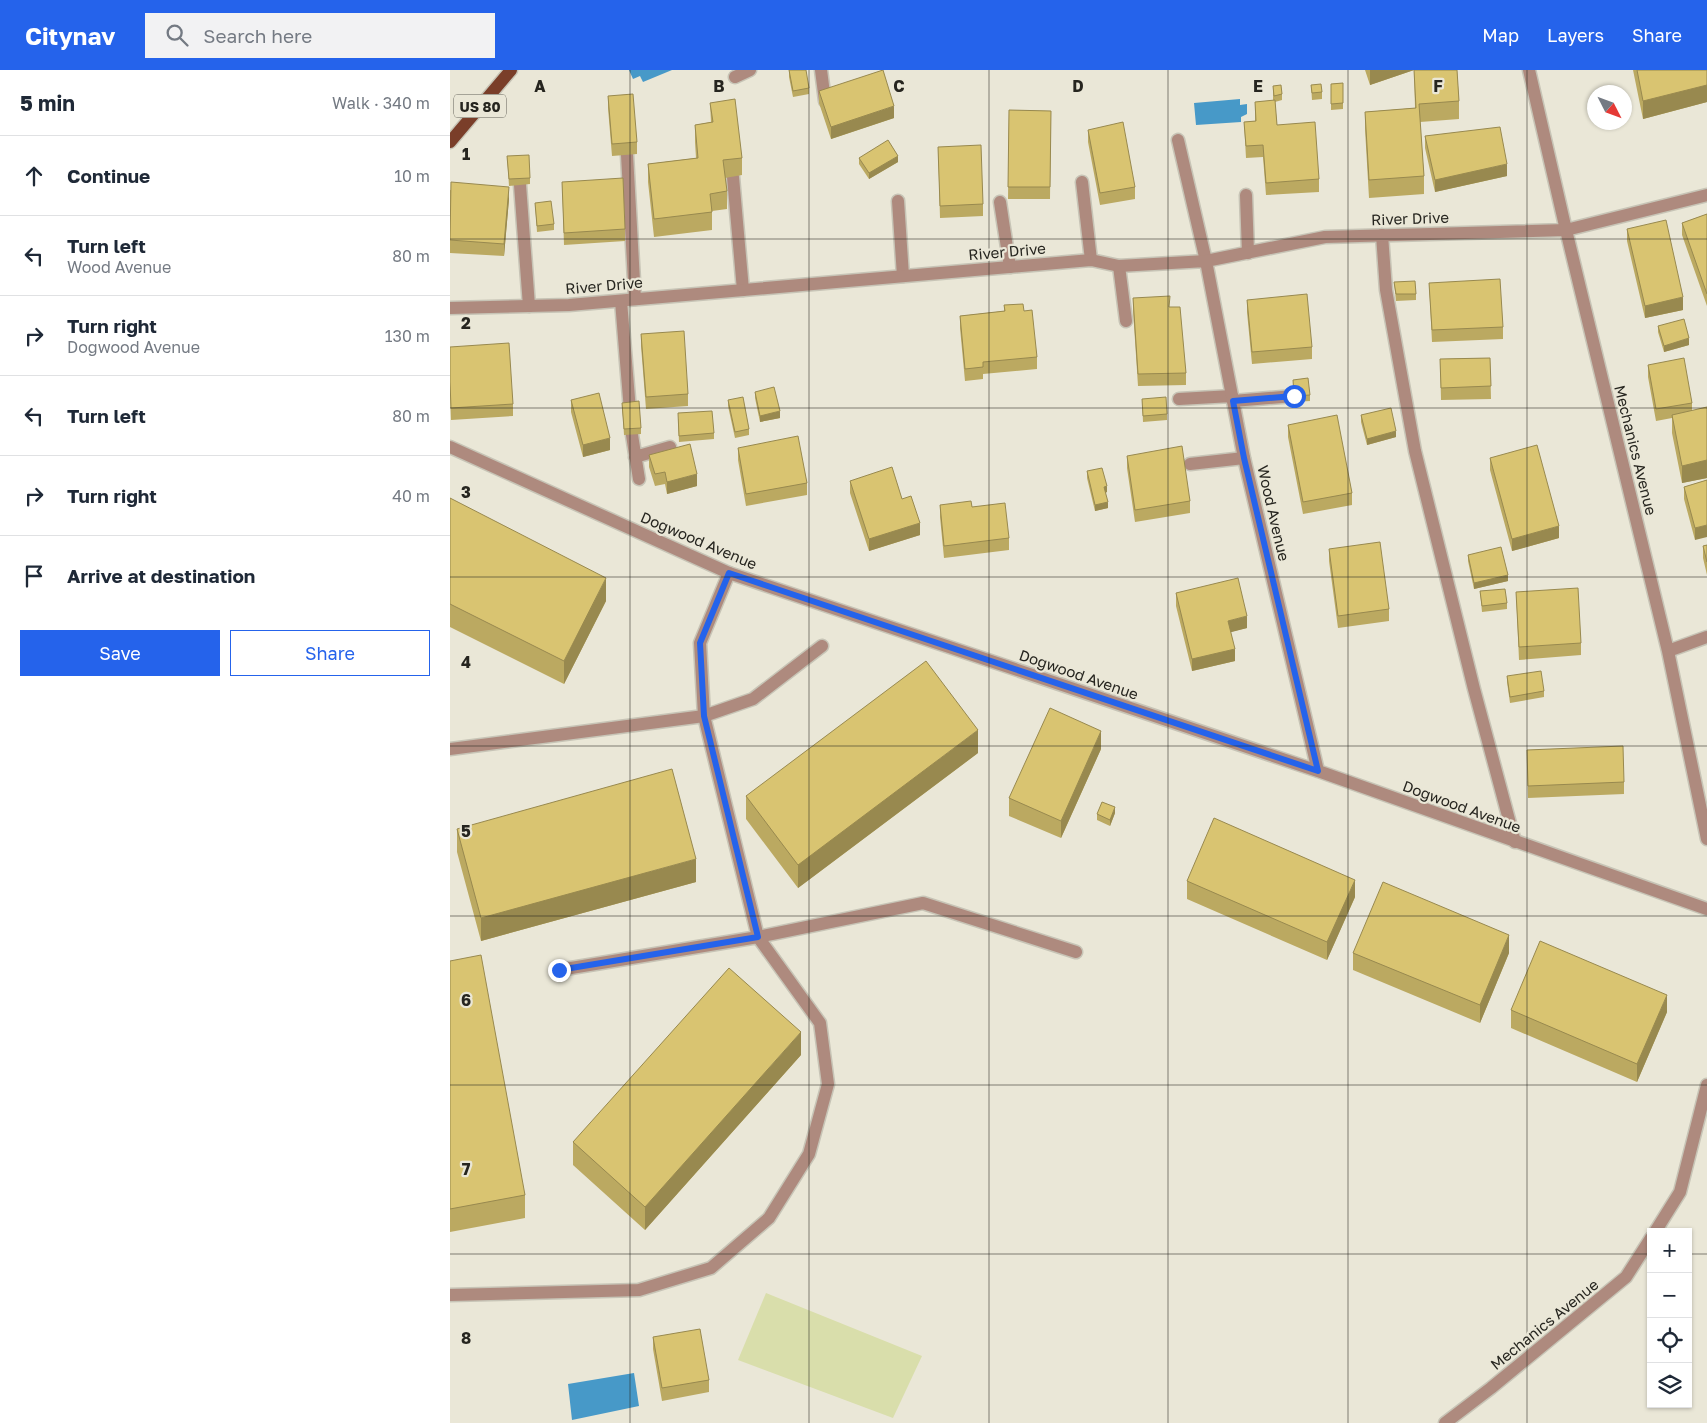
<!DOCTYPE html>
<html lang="en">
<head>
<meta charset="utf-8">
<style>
  body { margin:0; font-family:"Golos Text",sans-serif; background:#f2f2f3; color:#1f2937 }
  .controls { position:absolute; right:15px; bottom:15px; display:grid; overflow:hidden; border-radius:0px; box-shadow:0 1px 4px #0004 }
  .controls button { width:45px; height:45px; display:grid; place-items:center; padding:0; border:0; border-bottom:1px solid #e0e1e3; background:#fff; color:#1f2937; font:25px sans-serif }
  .compass { position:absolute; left:1137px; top:15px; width:45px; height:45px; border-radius:50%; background:#fff; box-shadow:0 1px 4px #0004; rotate:132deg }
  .stop { position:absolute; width:15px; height:15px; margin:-11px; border:4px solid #2563eb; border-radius:50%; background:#fff }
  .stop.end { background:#2563eb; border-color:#fff; box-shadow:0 1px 5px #0008 }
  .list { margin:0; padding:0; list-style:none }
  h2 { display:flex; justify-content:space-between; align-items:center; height:65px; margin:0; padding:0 20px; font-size:21px }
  h2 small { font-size:16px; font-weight:400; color:#747a83 }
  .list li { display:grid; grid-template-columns:32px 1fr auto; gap:15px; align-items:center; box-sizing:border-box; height:80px; padding:0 20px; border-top:1px solid #e0e1e3 }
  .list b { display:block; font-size:19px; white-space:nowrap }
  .list p { margin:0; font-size:16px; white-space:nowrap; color:#747a83 }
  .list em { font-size:16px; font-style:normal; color:#747a83 }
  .actions { display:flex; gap:10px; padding:15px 20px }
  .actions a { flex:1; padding:11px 0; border:1px solid #2563eb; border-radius:0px; text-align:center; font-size:18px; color:#2563eb }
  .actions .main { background:#2563eb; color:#fff }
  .icon { flex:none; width:28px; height:28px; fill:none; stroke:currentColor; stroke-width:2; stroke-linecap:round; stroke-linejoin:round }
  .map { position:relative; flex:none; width:1257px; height:1353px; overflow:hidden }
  header { display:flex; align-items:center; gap:30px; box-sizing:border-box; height:70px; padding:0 25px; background:#2563eb; color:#fff }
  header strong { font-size:24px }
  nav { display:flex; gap:28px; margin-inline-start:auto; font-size:18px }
  .search { width:350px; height:45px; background:#f2f2f3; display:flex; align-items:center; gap:12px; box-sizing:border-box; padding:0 18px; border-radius:0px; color:#747a83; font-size:19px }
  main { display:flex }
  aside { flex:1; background:#fff }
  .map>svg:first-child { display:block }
</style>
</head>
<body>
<header>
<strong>Citynav</strong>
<div class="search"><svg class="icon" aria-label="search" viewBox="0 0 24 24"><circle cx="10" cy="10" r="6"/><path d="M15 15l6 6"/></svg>Search here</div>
<nav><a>Map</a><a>Layers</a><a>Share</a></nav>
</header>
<main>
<aside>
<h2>5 min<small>Walk · 340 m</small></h2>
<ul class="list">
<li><svg class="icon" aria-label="ahead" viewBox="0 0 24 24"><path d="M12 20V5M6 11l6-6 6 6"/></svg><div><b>Continue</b></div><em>10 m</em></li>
<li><svg class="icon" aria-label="left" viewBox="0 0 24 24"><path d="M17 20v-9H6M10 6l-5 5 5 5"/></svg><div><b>Turn left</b><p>Wood Avenue</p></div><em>80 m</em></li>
<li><svg class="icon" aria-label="right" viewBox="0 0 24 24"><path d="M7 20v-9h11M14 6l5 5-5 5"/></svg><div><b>Turn right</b><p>Dogwood Avenue</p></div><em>130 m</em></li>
<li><svg class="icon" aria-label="left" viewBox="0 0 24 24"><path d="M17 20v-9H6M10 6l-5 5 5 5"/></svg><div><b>Turn left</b></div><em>80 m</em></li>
<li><svg class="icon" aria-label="right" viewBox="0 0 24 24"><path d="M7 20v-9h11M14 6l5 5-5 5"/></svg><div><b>Turn right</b></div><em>40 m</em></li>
<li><svg class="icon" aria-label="arrive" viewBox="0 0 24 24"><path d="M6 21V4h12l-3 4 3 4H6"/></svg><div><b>Arrive at destination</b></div></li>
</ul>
<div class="actions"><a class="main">Save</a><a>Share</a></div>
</aside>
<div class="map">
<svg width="1257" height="1353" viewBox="0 0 1257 1353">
  <rect width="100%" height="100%" fill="#eae7d7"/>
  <path fill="#d9deab" d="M316 1223 472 1286 443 1348 288 1290Z"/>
  <path fill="#4799c8" d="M179 0H222L193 12 190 6 183 9Z
    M790 29V35L797 34V44L791 47V52L746 55 744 33Z
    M184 1303 189 1336 122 1350 118 1314Z"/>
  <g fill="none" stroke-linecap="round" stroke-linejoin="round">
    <g stroke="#c7c4b6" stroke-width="15">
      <path id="service" d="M371 0 375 31
        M285 7 300 0
        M728 70 756 191
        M177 85 185 229
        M283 107 293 220
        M632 112 641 190
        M70 115 79 236
        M796 125 798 183
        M448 131 453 206
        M550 132 560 197
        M932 165 936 220 965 381 1024 619 1065 772
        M669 196 676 251
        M171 231 182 365 189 409
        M729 329 782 326
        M783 331 844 326
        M185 387 220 377
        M740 394 794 388
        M0 679 254 646 303 629 372 576
        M109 900 308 867 473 833 626 882
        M0 1225 189 1220 261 1198 319 1148 359 1084 378 1014 370 953 308 867 254 646 250 573 279 503"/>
    </g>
    <g stroke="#c7c4b6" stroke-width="15">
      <path id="minor" d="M1079 0 1116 160 1218 581 1257 769
        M756 191 794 388 868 701
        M0 238 119 235 641 190 669 196 756 191 875 167 1116 160 1257 125
        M0 377 279 503 868 701 1257 839
        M1218 581 1257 567
        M1205 1162 1230 1122 1257 1015
        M995 1353 1041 1318 1176 1207 1201 1168"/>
    </g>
    <g stroke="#c7c4b6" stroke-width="15">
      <path id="primary" d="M0 72 61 0"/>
    </g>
    <use href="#service" stroke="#ae8a7e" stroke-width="12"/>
    <use href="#minor" stroke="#ae8a7e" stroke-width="12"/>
    <use href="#primary" stroke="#7a3e29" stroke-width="12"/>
  </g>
  <path fill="#bba961" d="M339 0 359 18V24L343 27 339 7Z
    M915 0H1007L1009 31V49L970 52 974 106V124L919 128 915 59V42L965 38 964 0 920 15Z
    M1183 0H1257V32L1193 49Z
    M893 13V39L881 40V14Z
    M861 15 872 22V29L862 30Z
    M823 16 832 24V30L825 32 827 55 869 109V122L816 125 813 87 796 88 794 52 805 51V32L823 31Z
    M369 21 444 48 381 69 369 33Z
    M158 26 187 72V84L162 86 158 38Z
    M260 33 292 88V105L275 108 277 121V139L262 141V160L204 167 198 112V94L246 88 245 72V55L261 52Z
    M559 40 601 41 600 129H558Z
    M638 60 685 117V129L650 135 638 72Z
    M975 66 1057 106 985 122 975 78Z
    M488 77 533 134V146L490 148Z
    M57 86 80 108V114L59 116Z
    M409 88 448 92 419 109 409 94Z
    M112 112 175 159V171L114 175Z
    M0 120 59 129 54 186 0 183Z
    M85 133 104 154V160L87 162Z
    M1257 144V236L1232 165V153Z
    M1177 159 1233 240 1195 248 1177 171Z
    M944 212 966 224V230L946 231Z
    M979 213 1053 257V269L982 272Z
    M683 228 720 237 736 303V315L688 316 683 240Z
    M797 230 862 277V289L802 294 797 242Z
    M554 235 574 241 587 287V299L533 304V309L515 311 510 258V246L554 241Z
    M1208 256 1239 275 1214 282 1208 262Z
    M191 264 238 324V336L196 339 191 276Z
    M0 277 63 334V346L1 350 0 324Z
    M1040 288 1041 329 991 330 990 289Z
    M1198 295 1242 333V341L1257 337V408L1232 413 1222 363V348L1206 351 1198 307Z
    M843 310 860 325V331L844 332Z
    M305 322 330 348 310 352 305 328Z
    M692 329 717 344V350L693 352Z
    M121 330 160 380 133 387 121 342Z
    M278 330 299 359V365L285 368 278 336Z
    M172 333 191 358V364L174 365Z
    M911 345 946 367 917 375 911 352Z
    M228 349 264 363V369L229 372Z
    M838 355 902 423V435L853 444 838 367Z
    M288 378 357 413V425L296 436 288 390Z
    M199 385 247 416 217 424 215 414 205 416 199 397Z
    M677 386 740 431V443L685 452 677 398Z
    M1040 388 1109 468 1062 481 1040 400Z
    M637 401 657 422 655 423 658 438 645 441 637 408Z
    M1257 410 1245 470 1234 429V417Z
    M400 411 452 429 470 465 419 481 400 423Z
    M0 428 156 531 114 614 0 557Z
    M490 435 522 437 559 468V480L494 488 490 447Z
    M1257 475V505L1253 488V476Z
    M879 479 939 539V551L888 558 879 491Z
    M1018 485 1058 511 1024 519 1018 491Z
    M1030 521 1057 533V539L1032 542Z
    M1066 522 1131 573V585L1069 590Z
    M726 523 797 558 780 562 785 591 742 601 726 536Z
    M1057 606 1094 621V627L1060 633 1057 612Z
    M651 679 611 768 559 746V728Z
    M1077 680 1174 712V724L1078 728Z
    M528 683 348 818 296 749V726Z
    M665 743 660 756 647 750V744Z
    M7 759 246 812 31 871 7 782Z
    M737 811 905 827 877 890 737 829Z
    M903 883H1059L1030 953 903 900Z
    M0 891 75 1125V1148L0 1162Z
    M1061 940 1217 942 1187 1012 1061 958Z
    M351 985 195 1160 123 1095V1072Z
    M203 1267 259 1310V1322L212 1331 203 1279Z"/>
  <path fill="#98894f" d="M920 0H964L920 15Z
    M1257 15V32L1193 49V31Z
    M444 36V48L381 69V57Z
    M448 86V92L419 109V103Z
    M1057 94V106L985 122V110Z
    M59 117V129L54 186V174Z
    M1233 227V240L1195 248V236Z
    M1239 268V275L1214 282V276Z
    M330 341V348L310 352V346Z
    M946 361V367L917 375V369Z
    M160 368V380L133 387V375Z
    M1257 390V408L1232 413V396Z
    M247 404V416L217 424V412Z
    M657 416V422L654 423V417Z
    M658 432V438L645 441V435Z
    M470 453V465L419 481V469Z
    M1257 455V467L1245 470V458Z
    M1109 456V468L1062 481V469Z
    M1058 505V511L1024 519V513Z
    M156 508V531L114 614V591Z
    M797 546V558L778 563V551Z
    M785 579V591L742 601V589Z
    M528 660V683L348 818V795Z
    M651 661V679L611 768V751Z
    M665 737V743L660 756V750Z
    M246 789V812L31 871V848Z
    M905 810V827L877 890V872Z
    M1059 865V883L1030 953V935Z
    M1217 925V942L1187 1012V994Z
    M351 962V985L195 1160V1137Z"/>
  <path fill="#d9c471" stroke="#98894f" d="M339 0H356L359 18 343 21Z
    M433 0 444 36 381 57 369 21Z
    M964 0H1007L1009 31 969 34 974 106 919 110 915 42 966 38Z
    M1187 0H1257V15L1193 31Z
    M893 13V33L881 34V14Z
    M871 14 872 22 862 23 861 15Z
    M831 15 832 24 824 26 823 16Z
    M183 24 187 72 162 74 158 26Z
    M285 29 292 88 273 90 277 121 260 124 262 142 204 149 198 94 248 88 245 55 263 52 260 33Z
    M825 30 827 55 865 52 869 109 816 113 813 75 796 76 794 52 806 51 805 32Z
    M559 40 601 41 600 117H558Z
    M673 52 685 117 650 123 638 60Z
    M1050 57 1057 94 985 110 975 66Z
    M438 70 448 86 419 103 409 88Z
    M531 75 533 134 490 136 488 77Z
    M79 85 80 108 59 109 57 86Z
    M173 108 175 159 114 163 112 112Z
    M1 112 59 117 54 174 0 170Z
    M101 131 104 154 87 156 85 133Z
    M1257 144V224L1232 153Z
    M1216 150 1233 227 1195 236 1177 159Z
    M1050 209 1053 257 982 260 979 213Z
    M965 211 966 224H946L944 212Z
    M857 224 862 277 802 282 797 230Z
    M720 226 719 237H730L736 303 688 304 683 228Z
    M573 234 574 241 582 240 587 287 533 292V297L515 299 510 246 555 241 554 235Z
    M1234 249 1239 268 1214 276 1208 256Z
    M234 261 238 324 196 327 191 264Z
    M59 273 63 334 1 338 0 312V277Z
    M1040 288 1041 316 991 318 990 289Z
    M1234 288 1242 333 1206 339 1198 295Z
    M858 308 860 325 844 326 843 310Z
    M324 317 330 341 310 346 305 322Z
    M149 323 160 368 133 375 121 330Z
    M293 327 299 359 285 362 278 330Z
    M716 327 717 344 693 346 692 329Z
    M189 331 191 358 174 359 172 333Z
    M1257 337V390L1232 396 1222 345Z
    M941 338 946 361 917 369 911 345Z
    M262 341 264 363 229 366 228 343Z
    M887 345 902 423 853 432 838 355Z
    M348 366 357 413 296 424 288 378Z
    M240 374 247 404 217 412 215 402 205 404 199 385Z
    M1087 375 1109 456 1062 469 1040 388Z
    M732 376 740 431 685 440 677 386Z
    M442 397 452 429 461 426 470 453 419 469 400 411Z
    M652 398 657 416 654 417 658 432 645 435 637 401Z
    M1257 410V455L1245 458 1234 417Z
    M0 428 156 508 114 591 0 534Z
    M521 431 522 437 555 433 559 468 494 476 490 435Z
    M930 472 939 539 888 546 879 479Z
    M1257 475V492L1253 476Z
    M1051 477 1058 505 1024 513 1018 485Z
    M788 508 797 546 778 551 785 579 742 589 726 523Z
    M1128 518 1131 573 1069 577 1066 522Z
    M1055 519 1057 533 1032 536 1030 521Z
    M476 591 528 660 348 795 296 726Z
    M1091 601 1094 621 1060 627 1057 606Z
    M600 638 651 661 611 751 559 728Z
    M1173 676 1174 712 1078 716 1077 680Z
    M222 699 246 789 31 848 7 759Z
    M652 732 665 737 660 750 647 744Z
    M764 748 905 810 877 872 737 811Z
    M933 812 1059 865 1030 935 903 883Z
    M1090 871 1217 925 1187 994 1061 940Z
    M31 885 75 1125 0 1139V891Z
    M279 898 351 962 195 1137 123 1072Z
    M250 1259 259 1310 212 1318 203 1267Z"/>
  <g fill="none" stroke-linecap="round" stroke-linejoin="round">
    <path stroke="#2563eb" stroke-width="6" d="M109 900 308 867 254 646 250 573 279 503 868 701 794 388 783 331 844 326"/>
  </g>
  <path fill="none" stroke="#26251f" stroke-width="1" stroke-opacity="0.55" d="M180 0V1353M359 0V1353M539 0V1353M718 0V1353M898 0V1353M1077 0V1353M0 169H1257M0 338H1257M0 507H1257M0 676H1257M0 846H1257M0 1015H1257M0 1184H1201M1238 1184H1257"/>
  <g text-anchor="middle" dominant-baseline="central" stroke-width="4.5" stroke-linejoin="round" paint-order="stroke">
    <rect fill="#eae7d7" stroke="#615f56" stroke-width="1" x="4" y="24.5" width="52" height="23" rx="4"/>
    <g font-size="14" font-weight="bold" fill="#26251f">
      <text x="30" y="36">US 80</text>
    </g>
    <g font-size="15" fill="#26251f" stroke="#eae7d7">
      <text transform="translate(960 148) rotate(-2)">River Drive</text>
      <text transform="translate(557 181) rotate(-5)">River Drive</text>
      <text transform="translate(154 215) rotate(-5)">River Drive</text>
      <text transform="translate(1186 380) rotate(76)">Mechanics Avenue</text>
      <text transform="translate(824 443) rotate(77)">Wood Avenue</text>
      <text transform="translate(249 470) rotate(23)">Dogwood Avenue</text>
      <text transform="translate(629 604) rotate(19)">Dogwood Avenue</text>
      <text transform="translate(1012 736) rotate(20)">Dogwood Avenue</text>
      <text transform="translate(1094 1254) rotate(-39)">Mechanics Avenue</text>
    </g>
  </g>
  <g font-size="16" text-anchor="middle" font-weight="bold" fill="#26251f" stroke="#eae7d7" stroke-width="4.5" stroke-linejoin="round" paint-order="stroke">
    <text x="90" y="22">A</text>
    <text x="269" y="22">B</text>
    <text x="449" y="22">C</text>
    <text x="628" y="22">D</text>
    <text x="808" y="22">E</text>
    <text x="988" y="22">F</text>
    <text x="16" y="90">1</text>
    <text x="16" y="259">2</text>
    <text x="16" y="428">3</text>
    <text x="16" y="598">4</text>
    <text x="16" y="767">5</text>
    <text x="16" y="936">6</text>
    <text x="16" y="1105">7</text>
    <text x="16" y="1274">8</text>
  </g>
</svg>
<div class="controls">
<button>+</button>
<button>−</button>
<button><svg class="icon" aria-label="locate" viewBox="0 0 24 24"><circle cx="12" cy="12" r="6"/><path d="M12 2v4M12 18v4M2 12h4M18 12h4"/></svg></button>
<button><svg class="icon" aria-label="layers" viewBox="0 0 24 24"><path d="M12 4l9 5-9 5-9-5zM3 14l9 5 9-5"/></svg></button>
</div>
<svg class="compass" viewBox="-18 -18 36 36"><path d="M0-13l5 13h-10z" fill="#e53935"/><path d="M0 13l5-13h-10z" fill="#747a83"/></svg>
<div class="stop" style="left:844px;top:326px"></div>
<div class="stop end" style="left:109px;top:900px"></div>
</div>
</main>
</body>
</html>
